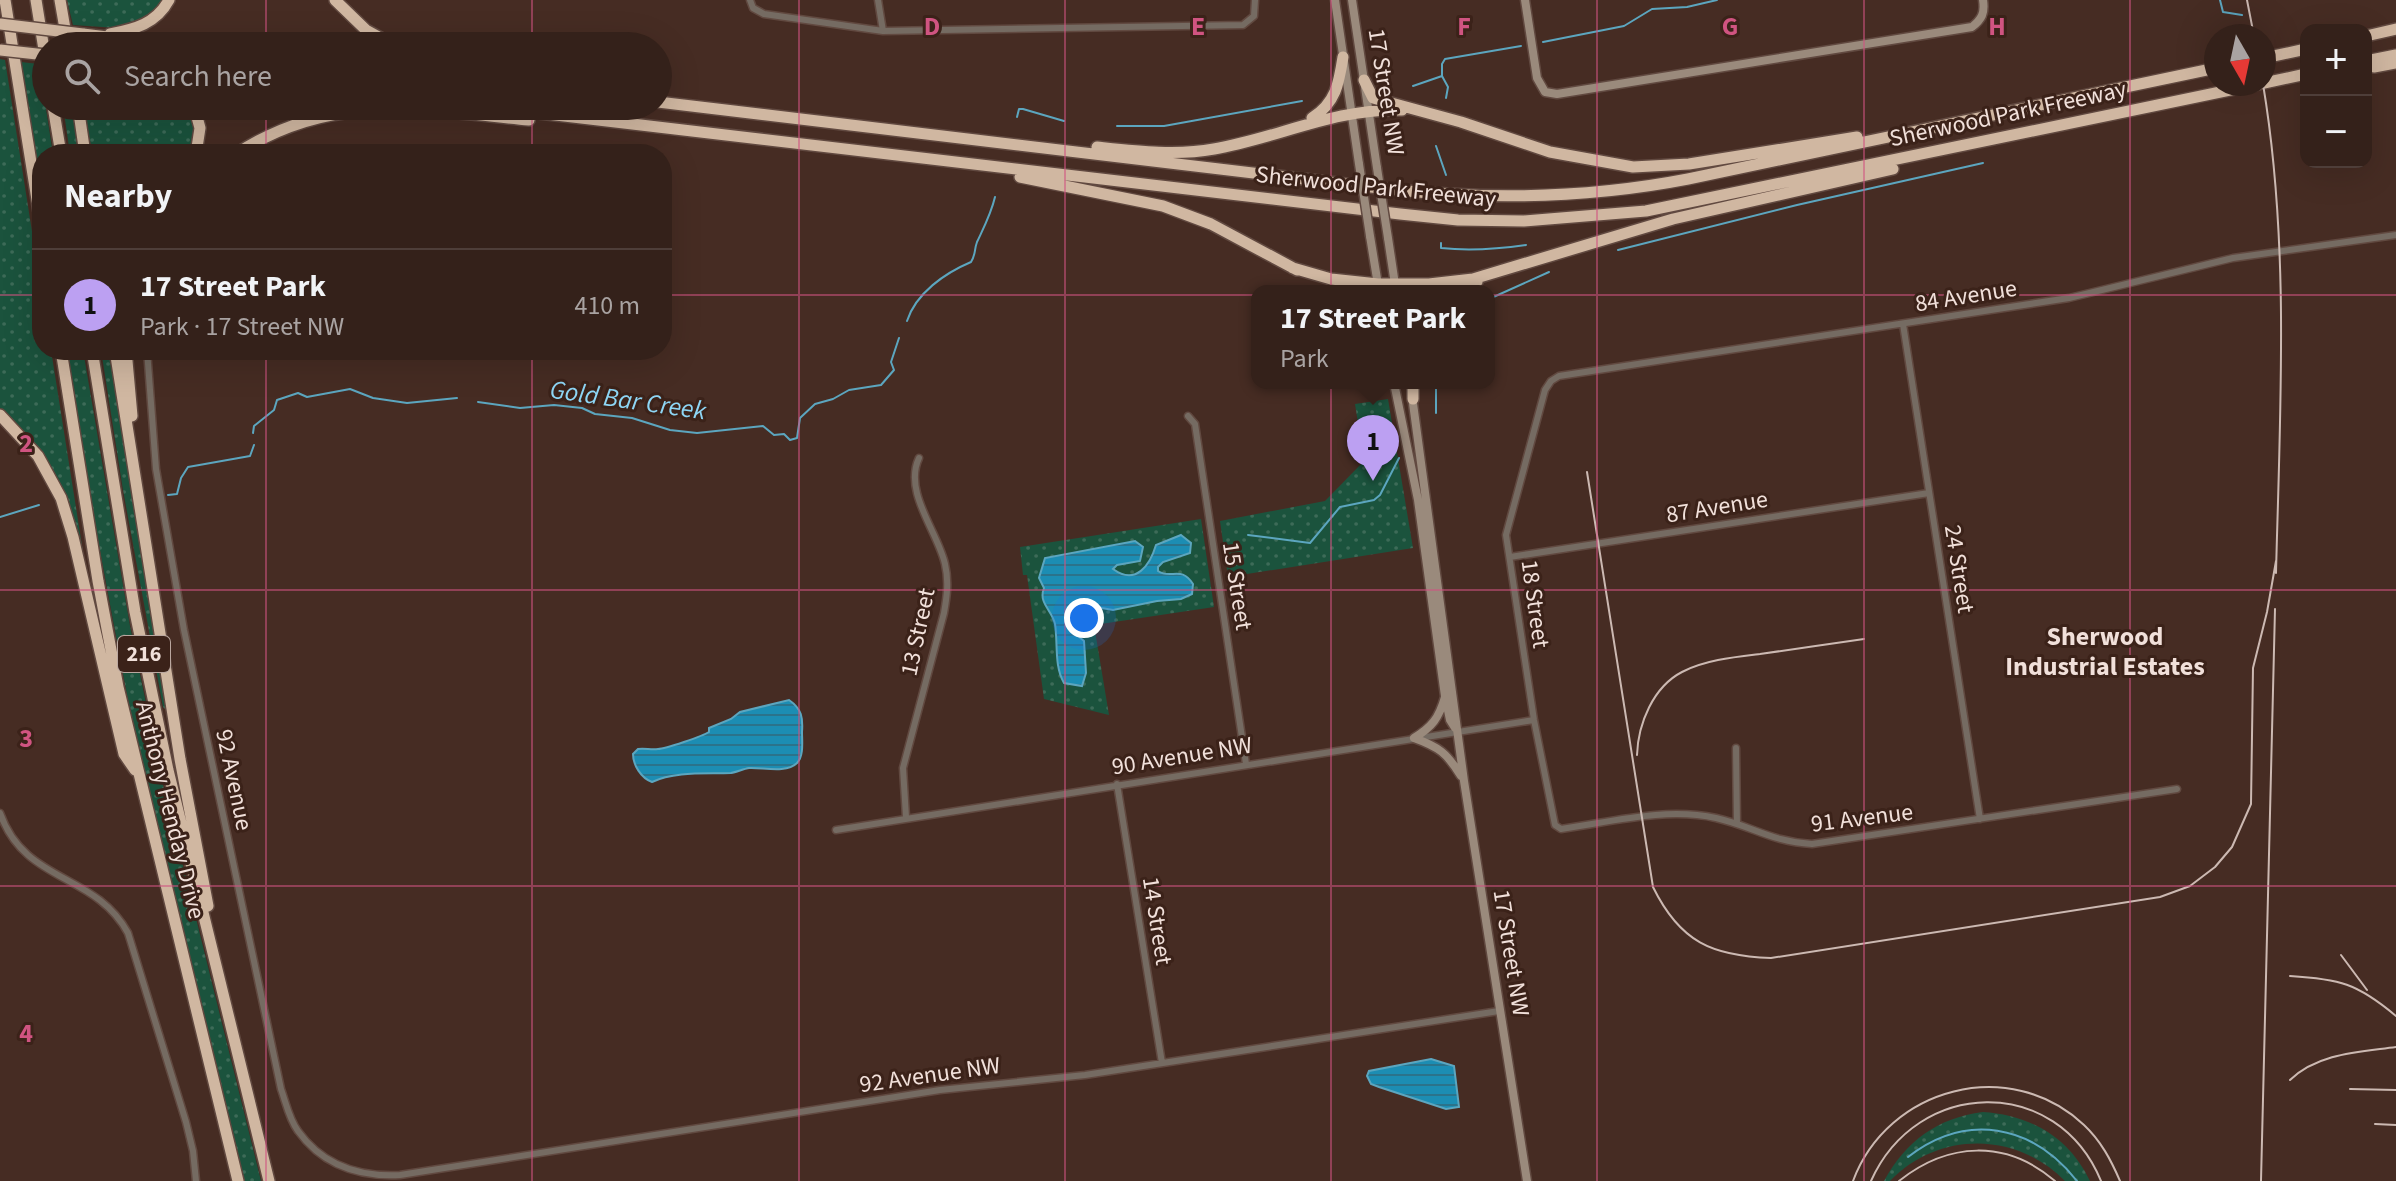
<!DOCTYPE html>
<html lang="en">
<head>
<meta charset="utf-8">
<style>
  body { margin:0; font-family:"Source Sans 3",sans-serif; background:#3f2e27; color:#f1f3f6 }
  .controls { position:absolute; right:24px; top:24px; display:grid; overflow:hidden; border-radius:16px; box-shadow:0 8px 32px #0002 }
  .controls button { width:72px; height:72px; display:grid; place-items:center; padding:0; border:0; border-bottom:2px solid #4e3e39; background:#34211a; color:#f1f3f6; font:40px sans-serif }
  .compass { position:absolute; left:2204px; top:24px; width:72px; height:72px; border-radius:50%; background:#34211a; box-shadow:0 8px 32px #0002; rotate:171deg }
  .you { position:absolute; left:1084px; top:618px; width:28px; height:28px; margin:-20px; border:6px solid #fff; border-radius:50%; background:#1a73e8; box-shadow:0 0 0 12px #1a73e833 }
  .badge { display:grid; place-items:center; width:52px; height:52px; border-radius:50%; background:#bca0f2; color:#111; font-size:26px; font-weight:700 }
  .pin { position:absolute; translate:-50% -66px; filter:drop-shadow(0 2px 4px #0008) }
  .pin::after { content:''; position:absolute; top:42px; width:28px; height:24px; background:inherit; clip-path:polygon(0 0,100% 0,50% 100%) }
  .popup { position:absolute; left:1251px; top:285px; width:244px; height:104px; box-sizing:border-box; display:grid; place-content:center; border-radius:16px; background:#34211a; filter:drop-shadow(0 2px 6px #0005); font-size:26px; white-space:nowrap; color:#a9a3a2 }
  .popup b { font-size:30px; color:#f1f3f6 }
  .popup::after { content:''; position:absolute; left:50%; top:100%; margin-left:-16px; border:16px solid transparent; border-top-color:#34211a }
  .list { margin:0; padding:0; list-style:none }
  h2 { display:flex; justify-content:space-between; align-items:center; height:104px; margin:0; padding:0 32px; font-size:34px }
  h2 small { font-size:26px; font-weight:400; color:#a9a3a2 }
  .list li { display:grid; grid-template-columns:52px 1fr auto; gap:24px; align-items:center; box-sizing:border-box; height:112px; padding:0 32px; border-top:2px solid #4e3e39 }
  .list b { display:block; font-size:30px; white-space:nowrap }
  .list p { margin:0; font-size:26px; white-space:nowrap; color:#a9a3a2 }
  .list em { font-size:26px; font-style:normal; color:#a9a3a2 }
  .icon { flex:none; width:44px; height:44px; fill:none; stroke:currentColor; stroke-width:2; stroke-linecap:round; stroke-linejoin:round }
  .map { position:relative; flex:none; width:2396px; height:1181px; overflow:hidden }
  .search { position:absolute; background:#34211a; box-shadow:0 8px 32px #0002; left:32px; top:32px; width:640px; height:88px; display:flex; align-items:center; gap:20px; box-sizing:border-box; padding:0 28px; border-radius:44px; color:#a9a3a2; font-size:30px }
  .panel { position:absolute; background:#34211a; box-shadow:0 8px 32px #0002; left:32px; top:144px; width:640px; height:216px; border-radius:32px }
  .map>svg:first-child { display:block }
</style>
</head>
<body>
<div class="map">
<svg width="2396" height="1181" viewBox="0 0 2396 1181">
  <defs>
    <pattern id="green-dots" width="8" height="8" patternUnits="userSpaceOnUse" patternTransform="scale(2)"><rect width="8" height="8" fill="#1b533d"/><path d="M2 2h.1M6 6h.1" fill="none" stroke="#3d6b58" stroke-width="1.8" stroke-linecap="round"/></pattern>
    <pattern id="water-rules" width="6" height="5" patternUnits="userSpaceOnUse" patternTransform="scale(2)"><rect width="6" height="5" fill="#1c8db3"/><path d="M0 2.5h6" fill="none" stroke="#2b738b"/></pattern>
  </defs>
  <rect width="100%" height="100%" fill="#462c23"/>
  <path fill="url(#green-dots)" d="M67 0H165L146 19 117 28 73 25Z
    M0 59 5 60 42 295V350H51L84 558C76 541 72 518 66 498 54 462 28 433 0 408Z
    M21 62 39 64 53 154H42V193Z
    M63 106H73L80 154H70Z
    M84 106H189L195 120 192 154H95L90 142Z
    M67 350H83L130 626 163 785 261 1181H244L187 957 127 695 90 497Z
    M101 350H111L167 711 163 707 123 490Z
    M1388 399 1413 548 1228 577 1220 521 1325 501 1364 461 1355 404Z
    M1201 519 1214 607 1094 625 1109 715 1044 699 1027 575H1023L1020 547Z
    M1983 1112C2030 1115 2069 1137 2090 1181H2065C2016 1131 1938 1131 1890 1181H1884C1906 1141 1937 1118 1983 1112Z"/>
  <path fill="url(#water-rules)" stroke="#5ca6bf" stroke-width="2" d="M1181 535 1191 543 1190 553 1163 562 1158 567V571C1171 580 1181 565 1193 584L1192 594 1181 599 1157 601 1113 610 1090 606 1081 608 1078 613V636L1084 641 1086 673 1082 686 1064 683C1054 666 1058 643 1055 624 1052 610 1038 603 1044 588L1039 578 1045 558 1135 541 1143 547 1140 561 1117 565 1113 569C1136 586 1150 565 1156 545Z
    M789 700C802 709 803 718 802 732 802 741 804 756 797 763 786 774 762 767 749 768 743 769 737 772 731 773 706 774 675 771 652 782 641 778 633 765 633 754L638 749C645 748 651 750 658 749 665 749 703 736 709 732V728L731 719 740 712Z
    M1431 1059 1454 1066 1459 1107 1446 1109 1379 1087 1371 1084 1367 1076 1369 1071Z"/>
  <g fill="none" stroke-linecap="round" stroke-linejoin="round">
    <path stroke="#5ca6bf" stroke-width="2" d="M2220 0 2223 12 2242 15
      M1543 42 1624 26 1652 9 1687 7 1717 0
      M1442 76 1448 87 1446 98
      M1413 86 1442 76V64L1445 59 1521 46
      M1017 117 1019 109H1023L1064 121
      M1117 126H1164L1302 101
      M1436 146 1446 175
      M1441 243V248C1469 251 1498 249 1526 245
      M1618 250 1797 205 1983 163
      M1489 299 1549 272
      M907 321C916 293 945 273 971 262 976 254 974 250 977 242 984 227 991 214 995 197
      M478 402 520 408 554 405 582 408 595 414 632 418 670 430 697 433 763 426 774 435 784 434 790 440 797 438 800 418 815 404 833 399 849 390 881 385 894 370 891 362 899 338
      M1436 413V383
      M253 433 254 426 274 410 277 400 298 393 307 397 350 389 373 398 407 403 457 398
      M168 495 177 494 181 478 188 467 250 456 254 445
      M0 517 39 505
      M1248 535 1310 543 1340 507 1374 500 1380 495 1399 458
      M1908 1157C1966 1112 2032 1124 2077 1181"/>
    <g stroke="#614940" stroke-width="9">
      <path id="street" d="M750 0 753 8 764 14 883 31 1243 25 1254 16 1255 0
        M878 0 883 31
        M1903 324 1980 819
        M147 350 156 469 184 630 281 1089C286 1103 289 1119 298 1131 323 1166 360 1177 400 1175L940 1090 1085 1075 1499 1011
        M1188 416 1195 424 1246 764
        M1510 557 1929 493
        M1736 748 1737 824
        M1117 784 1162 1063
        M2177 789 1812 844C1772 842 1752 826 1716 818 1665 807 1611 822 1561 829L1555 825 1534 720 1506 535 1545 390 1551 381 1559 376 2069 298 2233 258 2396 235
        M0 813C25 884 95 872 128 933L186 1122 193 1151 196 1181
        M906 817 903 768 944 613C947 596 949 581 945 564 938 532 903 492 919 458
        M836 830 1534 720"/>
    </g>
    <g stroke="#614940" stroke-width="11">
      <path id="secondary" d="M1335 0 1359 164
        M1352 0 1377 168
        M1525 0 1537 78 1545 92 1557 94 1972 27C1982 19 1985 13 1983 0
        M1370 236 1379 291
        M1388 238 1396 291
        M1394 383 1418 500 1445 696 1450 720 1455 728
        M1412 396 1464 781 1527 1181
        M1414 738C1439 747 1447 753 1461 776
        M1414 738C1432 727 1439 718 1445 697"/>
    </g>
    <g stroke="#614940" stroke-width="14">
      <path id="highway" d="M5 0 42 231
        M36 0 46 62
        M60 0 68 46
        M335 0 366 30 395 46
        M83 34 180 46
        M110 34C135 29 156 24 169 0
        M2366 36 2396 29
        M2264 58 2306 49
        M2366 61 2396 55
        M2374 67 2396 63
        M1364 80 1373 98 1461 122 1550 152 1633 167 1689 164 1857 137
        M2264 83 2306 74
        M658 102 1396 190C1494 200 1590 198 1688 179L2216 68
        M53 106 61 154
        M78 106 85 154
        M194 106 200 128 196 154
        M479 106 1400 214 1458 220 1524 221 1646 211 2259 84
        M1312 118C1336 103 1339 83 1343 57
        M1097 147C1135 151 1176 156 1214 149 1278 138 1335 108 1402 110
        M236 154C332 91 422 110 529 120
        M1020 177 1163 206 1211 224 1297 270
        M1293 268 1331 279 1378 284H1429L1473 279 1673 219 1893 169
        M1458 291 1477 282
        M61 350 98 581 118 687 238 1181
        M92 350 135 612 168 770 269 1181
        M115 350 180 759 208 906
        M126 350 132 416
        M1413 399V383
        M0 415 38 456 61 498 73 537 124 754 135 770"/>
    </g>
    <use href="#street" stroke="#756b62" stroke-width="6"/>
    <use href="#secondary" stroke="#9a8a7c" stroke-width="8"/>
    <use href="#highway" stroke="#d0b7a1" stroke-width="11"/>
    <path stroke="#ccb9b2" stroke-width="2" d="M2247 0 2254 36
      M2263 84C2290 245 2280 411 2276 573
      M1587 472 1653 887C1680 942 1712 956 1771 958L2160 897 2190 886 2215 867 2232 847 2251 804 2253 668 2267 612 2276 561
      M1637 755C1638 724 1653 687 1682 672 1705 660 1735 657 1760 654 1795 649 1829 644 1864 639
      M2341 955 2367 990
      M2290 976C2339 979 2357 983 2396 1016
      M2290 1080C2318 1053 2360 1052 2396 1047
      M2350 1089 2396 1090
      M2375 1124 2396 1125
      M1853 1181C1888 1087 2010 1055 2084 1125 2101 1141 2111 1160 2120 1181
      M1871 1181C1917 1078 2057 1074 2101 1181
      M1899 1181C1948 1142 2006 1139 2055 1181
      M2261 1181 2275 609"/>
    <g stroke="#614940" stroke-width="11" stroke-linecap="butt">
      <path id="secondary-bridge" d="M1359 164 1370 236
        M1377 168 1388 238"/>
    </g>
    <g stroke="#614940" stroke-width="14" stroke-linecap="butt">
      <path id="highway-bridge" d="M0 24 83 34
        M0 50 46 55"/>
    </g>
    <use href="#secondary-bridge" stroke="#9a8a7c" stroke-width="8"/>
    <use href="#highway-bridge" stroke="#d0b7a1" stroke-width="11"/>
  </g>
  <path fill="none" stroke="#d05481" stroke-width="2" stroke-opacity="0.55" d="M266 0V46M532 0V46M799 0V1181M1065 0V1181M1331 0V1181M1597 0V1181M1864 0V1181M2130 0V1181M266 106V154M532 106V154M0 295H42M662 295H2396M266 350V1181M532 350V1181M0 590H2396M0 886H2396"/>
  <g text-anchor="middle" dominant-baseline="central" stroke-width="6" stroke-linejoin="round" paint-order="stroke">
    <rect fill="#3b2219" stroke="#baa7a0" stroke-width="2" x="118" y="636" width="52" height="36" rx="6"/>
    <g font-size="22" font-weight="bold" fill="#f1e0da">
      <text x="144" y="654">216</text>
    </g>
    <g font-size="24" fill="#f1e0da" stroke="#3b2219">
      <text transform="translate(1386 92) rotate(81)">17 Street NW</text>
      <text transform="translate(2008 114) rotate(-12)">Sherwood Park Freeway</text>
      <text transform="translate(1376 187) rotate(6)">Sherwood Park Freeway</text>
      <text transform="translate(1966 296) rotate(-9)">84 Avenue</text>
      <text transform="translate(1717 507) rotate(-9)">87 Avenue</text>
      <text transform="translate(1959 569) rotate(81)">24 Street</text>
      <text transform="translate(1237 586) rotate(81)">15 Street</text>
      <text transform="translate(1535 604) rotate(82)">18 Street</text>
      <text transform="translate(918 632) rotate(-78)">13 Street</text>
      <text transform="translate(1182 756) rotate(-9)">90 Avenue NW</text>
      <text transform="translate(234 780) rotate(78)">92 Avenue</text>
      <text transform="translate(170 810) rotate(76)">Anthony Henday Drive</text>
      <text transform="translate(1862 818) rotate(-7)">91 Avenue</text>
      <text transform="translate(1157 921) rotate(81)">14 Street</text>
      <text transform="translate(1511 953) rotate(81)">17 Street NW</text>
      <text transform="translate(930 1075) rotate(-8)">92 Avenue NW</text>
    </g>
    <g font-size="26" font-style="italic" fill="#8ed6f5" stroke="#3b2219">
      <text transform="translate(628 400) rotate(8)">Gold Bar Creek</text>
    </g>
    <g font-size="26" font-weight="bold" fill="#f1e0da" stroke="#3b2219">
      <text x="2105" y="636">Sherwood<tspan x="2105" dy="30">Industrial Estates</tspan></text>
    </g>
  </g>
  <g font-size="26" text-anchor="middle" font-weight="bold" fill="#d05481" stroke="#3b2219" stroke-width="6" stroke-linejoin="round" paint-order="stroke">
    <text x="932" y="35">D</text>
    <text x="1198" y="35">E</text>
    <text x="1464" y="35">F</text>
    <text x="1730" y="35">G</text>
    <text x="1997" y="35">H</text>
    <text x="26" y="452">2</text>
    <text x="26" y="747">3</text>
    <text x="26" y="1042">4</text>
  </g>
</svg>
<div class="controls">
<button>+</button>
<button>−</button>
</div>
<svg class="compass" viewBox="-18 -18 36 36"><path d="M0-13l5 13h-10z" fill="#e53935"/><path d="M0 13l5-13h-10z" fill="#a9a3a2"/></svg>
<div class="you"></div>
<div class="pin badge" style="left:1373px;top:481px">1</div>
<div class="popup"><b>17 Street Park</b>Park</div>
<div class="search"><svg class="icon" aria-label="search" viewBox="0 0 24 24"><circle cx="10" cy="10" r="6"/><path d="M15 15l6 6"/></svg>Search here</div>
<section class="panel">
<h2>Nearby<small></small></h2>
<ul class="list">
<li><span class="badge">1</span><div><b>17 Street Park</b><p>Park · 17 Street NW</p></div><em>410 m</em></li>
</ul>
</section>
</div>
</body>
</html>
